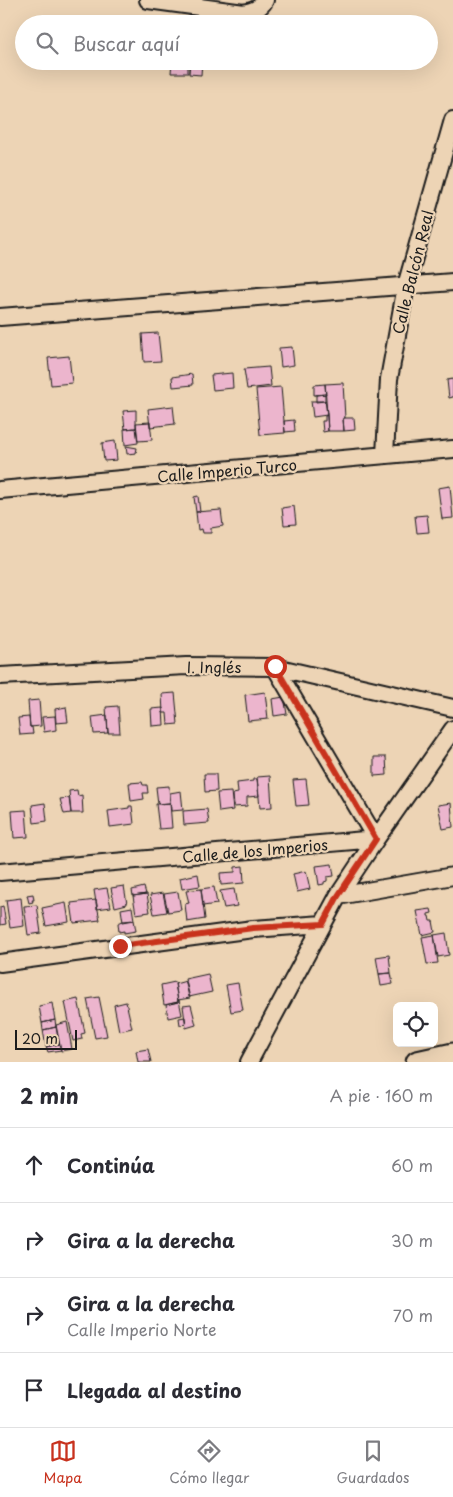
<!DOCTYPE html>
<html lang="es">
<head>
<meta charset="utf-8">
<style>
  body { margin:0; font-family:"Playpen Sans",sans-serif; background:#f2f2f3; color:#2b2b33 }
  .controls { position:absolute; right:15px; bottom:15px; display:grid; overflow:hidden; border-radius:8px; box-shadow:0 5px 20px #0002 }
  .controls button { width:45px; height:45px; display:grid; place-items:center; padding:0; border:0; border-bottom:1px solid #e1e1e2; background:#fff; color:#2b2b33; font:25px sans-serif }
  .scale { position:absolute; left:15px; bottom:12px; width:62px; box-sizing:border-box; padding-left:5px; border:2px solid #1c1c1c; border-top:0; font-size:14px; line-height:18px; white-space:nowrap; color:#1c1c1c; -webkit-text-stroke:4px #edd4b5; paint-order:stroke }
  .stop { position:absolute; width:15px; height:15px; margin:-11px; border:4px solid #c8321e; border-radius:50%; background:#fff }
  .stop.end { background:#c8321e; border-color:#fff; box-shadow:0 1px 5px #0008 }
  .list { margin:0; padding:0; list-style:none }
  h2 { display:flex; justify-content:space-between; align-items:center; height:65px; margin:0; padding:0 20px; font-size:21px }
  h2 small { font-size:16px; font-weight:400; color:#7c7c81 }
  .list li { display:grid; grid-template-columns:32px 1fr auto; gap:15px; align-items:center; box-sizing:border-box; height:75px; padding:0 20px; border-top:1px solid #e1e1e2 }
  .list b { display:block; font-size:19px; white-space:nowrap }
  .list p { margin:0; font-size:16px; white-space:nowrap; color:#7c7c81 }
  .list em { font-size:16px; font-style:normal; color:#7c7c81 }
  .icon { flex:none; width:28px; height:28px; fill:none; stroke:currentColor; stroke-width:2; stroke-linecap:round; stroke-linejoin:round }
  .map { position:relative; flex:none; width:453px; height:1062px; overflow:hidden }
  .search { position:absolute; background:#fff; box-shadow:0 5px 20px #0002; left:15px; right:15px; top:15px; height:55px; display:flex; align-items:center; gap:12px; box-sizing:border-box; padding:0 18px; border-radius:28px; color:#7c7c81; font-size:19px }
  .sheet { height:365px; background:#fff }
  nav { display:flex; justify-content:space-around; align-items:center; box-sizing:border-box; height:70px; border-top:1px solid #e1e1e2; background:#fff; font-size:14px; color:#7c7c81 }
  nav a { display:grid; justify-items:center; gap:2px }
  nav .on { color:#c8321e }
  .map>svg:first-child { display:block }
</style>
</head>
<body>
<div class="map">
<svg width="453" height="1062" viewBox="0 0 453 1062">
  <rect width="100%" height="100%" fill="#edd4b5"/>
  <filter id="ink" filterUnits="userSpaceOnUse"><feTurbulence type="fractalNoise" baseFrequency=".02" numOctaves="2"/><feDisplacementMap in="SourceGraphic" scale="10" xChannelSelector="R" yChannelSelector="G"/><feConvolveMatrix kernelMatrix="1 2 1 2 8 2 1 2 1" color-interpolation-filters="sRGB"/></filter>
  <g filter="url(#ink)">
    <path fill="#ecb5cd" stroke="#1c1c1c" d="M172 61H188V73H171Z
      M190 61H202L201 75 189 74Z
      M204 61H216V67H204Z
      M216 61H230V67L221 66V69H216Z
      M158 333 161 361 144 362 142 334Z
      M292 347 294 365 281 367 279 348Z
      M69 356 72 383 51 385 48 358Z
      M269 367 271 386 247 389 244 369Z
      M232 373 233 388 213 390 211 375Z
      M192 374 193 385 173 387 172 377Z
      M453 379V397L449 398 447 380Z
      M343 383 345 418H343L344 431H328L325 384Z
      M325 384 326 394 314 395V385Z
      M281 387 285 433 260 435 256 389Z
      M325 394V401L316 402V395Z
      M325 400 327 415 313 417 311 401H325Z
      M173 406 175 424 150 427 148 409Z
      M136 410V428L125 429 123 411Z
      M327 415 328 431 323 432 322 421H325V416Z
      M343 418H354L355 430 344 431Z
      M294 420 295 431 285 432 284 421Z
      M150 422 152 440 138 441 136 423Z
      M136 428 138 443 125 445 124 429Z
      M115 441 117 460 104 461 102 443Z
      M126 446 137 448 136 453 127 454Z
      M450 486 453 518 442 519 438 488Z
      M198 496 200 512H196L194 497Z
      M294 506 296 524 284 525 282 508Z
      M221 510 223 526 211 528V533H203L202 529 198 530 196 512Z
      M427 515 429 532 417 533 415 516Z
      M265 692 268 719 248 721 245 695Z
      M175 693 178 724 168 725 167 713H163L162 694Z
      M284 697 287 714 274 716 272 699Z
      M39 700 41 726 30 727 28 701Z
      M118 706 120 733H108L106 707Z
      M66 707 68 722 56 723 55 709Z
      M163 708 164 725 152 726 151 709Z
      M107 715 108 733 94 734 92 717Z
      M55 716 56 730 44 732 42 717Z
      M29 717 30 727H32L33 734 20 735 18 718Z
      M374 757H386L387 775 374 776Z
      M204 774H216L217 791 205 792Z
      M270 776 272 807 260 808 257 777Z
      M253 779H257L259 796 247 797V806L234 807 233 794 238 793 237 783 253 781Z
      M306 779 309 805 296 806 293 780Z
      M142 782 143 785H147L148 793H143L144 799 131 801 129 783Z
      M169 786 170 803 158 804 156 787Z
      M77 790 78 796 82 795 83 813H71L69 791Z
      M181 791 183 810 171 811 170 793Z
      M231 792 233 810 219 812 217 793Z
      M69 798 71 813 64 814 60 799Z
      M45 803 47 821 34 823 32 805Z
      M170 803 172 828 159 829 156 804Z
      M451 803 453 827 443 829 438 805Z
      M129 806H132L134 824 110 827 108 811 129 808Z
      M207 809 209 823 184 825 183 811Z
      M26 810 28 837 14 838 12 811Z
      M332 864 334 876 327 877V881L324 882V884L319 885 316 866Z
      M243 866 244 883 221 885 220 873 235 872V867Z
      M306 871 310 889 297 892 293 874Z
      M198 874 200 886 182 889 180 878Z
      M124 886 127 904 115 907 111 888Z
      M144 887 146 894 133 896 132 890Z
      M214 887 217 904 203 906 201 889Z
      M107 888 111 907 97 909 94 890Z
      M201 889 205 919 187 922 185 904 189 903 186 891Z
      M234 889 237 906 224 908 220 891Z
      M178 892 181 910 168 912 164 894Z
      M163 893 167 912 154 914 150 895Z
      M33 894 34 900H32L33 902 29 903 27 895Z
      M147 894 150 912 136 914 133 896Z
      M21 898 24 926 10 928 6 900Z
      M96 900 100 920 74 923 71 903Z
      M66 903 69 922 46 926 42 908Z
      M37 905 41 933 28 935 24 906Z
      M3 906 6 924 0 925V907Z
      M132 907 134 920 123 922 121 909Z
      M431 909 432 913 428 914V916H429L430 921H433L435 932 422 935 417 911Z
      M134 920 136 931 124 933V931L119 932 118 923 123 921Z
      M446 933 449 955 438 957 434 935Z
      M434 935 438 963 427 964 422 937Z
      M389 955 391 973 379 974 376 957Z
      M391 973 393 984 381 986 379 974Z
      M208 974 212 992 189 997 185 979Z
      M186 981 190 998 178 1000 175 984Z
      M175 982 178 1002 164 1005 161 985Z
      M238 983 243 1010 231 1012 226 985Z
      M99 997 107 1036 95 1038 87 999Z
      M78 999 85 1033 81 1034 82 1039 73 1041 65 1002Z
      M178 1000H179L182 1015 168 1018 166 1005 178 1002Z
      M126 1002 132 1028 119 1031 114 1005Z
      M52 1003 55 1020 42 1023 39 1006Z
      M191 1005 196 1025 186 1028 183 1006Z
      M185 1017 186 1024 180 1025 179 1018Z
      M55 1020 56 1027 43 1030 42 1023Z
      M67 1022 72 1049 61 1051 56 1025Z
      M56 1027 59 1044 46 1047 43 1030Z
      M59 1044 61 1050 48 1052 46 1047Z
      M148 1049 151 1062H138L136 1051Z"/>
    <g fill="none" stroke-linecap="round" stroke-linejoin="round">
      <g stroke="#1c1c1c" stroke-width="20">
        <path id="minor" d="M148 0 244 13C253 11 260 9 265 0
          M0 317 453 282
          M385 455 389 379 406 286 453 120
          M0 490 453 449
          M275 667 376 839
          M0 676 186 666 275 667 453 708
          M0 872 376 839
          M338 896 453 876
          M0 963 253 929 323 924
          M249 1062 338 896 376 839 453 729"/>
      </g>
      <g stroke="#1c1c1c" stroke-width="25">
        <path id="tertiary" d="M417 1062 453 1054"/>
      </g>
      <use href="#minor" stroke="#edd4b5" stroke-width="16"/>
      <use href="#tertiary" stroke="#edd4b5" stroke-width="21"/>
    </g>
  </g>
  <g fill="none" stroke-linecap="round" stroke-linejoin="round" filter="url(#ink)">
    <path stroke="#c8321e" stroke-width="6" d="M120 946 253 928 323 924 338 896 376 839 275 666"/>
  </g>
  <g text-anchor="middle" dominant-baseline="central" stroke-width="4.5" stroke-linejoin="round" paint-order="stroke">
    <g font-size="15" fill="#1c1c1c" stroke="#edd4b5">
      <text transform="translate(412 272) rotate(-76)">Calle Balcón Real</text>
      <text transform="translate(227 470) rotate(-5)">Calle Imperio Turco</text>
      <text x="214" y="666">I. Inglés</text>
      <text transform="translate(255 850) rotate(-5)">Calle de los Imperios</text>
    </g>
  </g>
</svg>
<div class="controls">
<button><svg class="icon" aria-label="locate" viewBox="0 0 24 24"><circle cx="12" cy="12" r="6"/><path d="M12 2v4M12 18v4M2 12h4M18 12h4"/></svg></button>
</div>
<div class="scale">20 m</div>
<div class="stop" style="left:275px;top:666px"></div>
<div class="stop end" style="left:120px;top:946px"></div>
<div class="search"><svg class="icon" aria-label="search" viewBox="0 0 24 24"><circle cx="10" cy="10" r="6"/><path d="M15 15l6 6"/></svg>Buscar aquí</div>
</div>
<section class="sheet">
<h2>2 min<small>A pie · 160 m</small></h2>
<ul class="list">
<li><svg class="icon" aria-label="ahead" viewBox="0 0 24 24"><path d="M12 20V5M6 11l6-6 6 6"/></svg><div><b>Continúa</b></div><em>60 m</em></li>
<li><svg class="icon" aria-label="right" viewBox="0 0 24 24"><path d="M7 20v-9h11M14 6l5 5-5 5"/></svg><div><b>Gira a la derecha</b></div><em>30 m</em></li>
<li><svg class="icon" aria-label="right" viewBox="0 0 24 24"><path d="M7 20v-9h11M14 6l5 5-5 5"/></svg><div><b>Gira a la derecha</b><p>Calle Imperio Norte</p></div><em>70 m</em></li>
<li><svg class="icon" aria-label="arrive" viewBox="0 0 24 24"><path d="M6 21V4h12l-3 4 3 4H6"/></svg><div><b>Llegada al destino</b></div></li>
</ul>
</section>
<nav>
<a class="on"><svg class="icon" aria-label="map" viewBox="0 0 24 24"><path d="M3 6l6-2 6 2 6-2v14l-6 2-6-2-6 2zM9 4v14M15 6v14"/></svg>Mapa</a>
<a><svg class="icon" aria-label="directions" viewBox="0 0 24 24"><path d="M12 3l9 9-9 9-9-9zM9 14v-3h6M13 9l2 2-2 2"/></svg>Cómo llegar</a>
<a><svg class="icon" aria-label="saved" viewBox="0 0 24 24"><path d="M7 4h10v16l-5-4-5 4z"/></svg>Guardados</a>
</nav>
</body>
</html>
